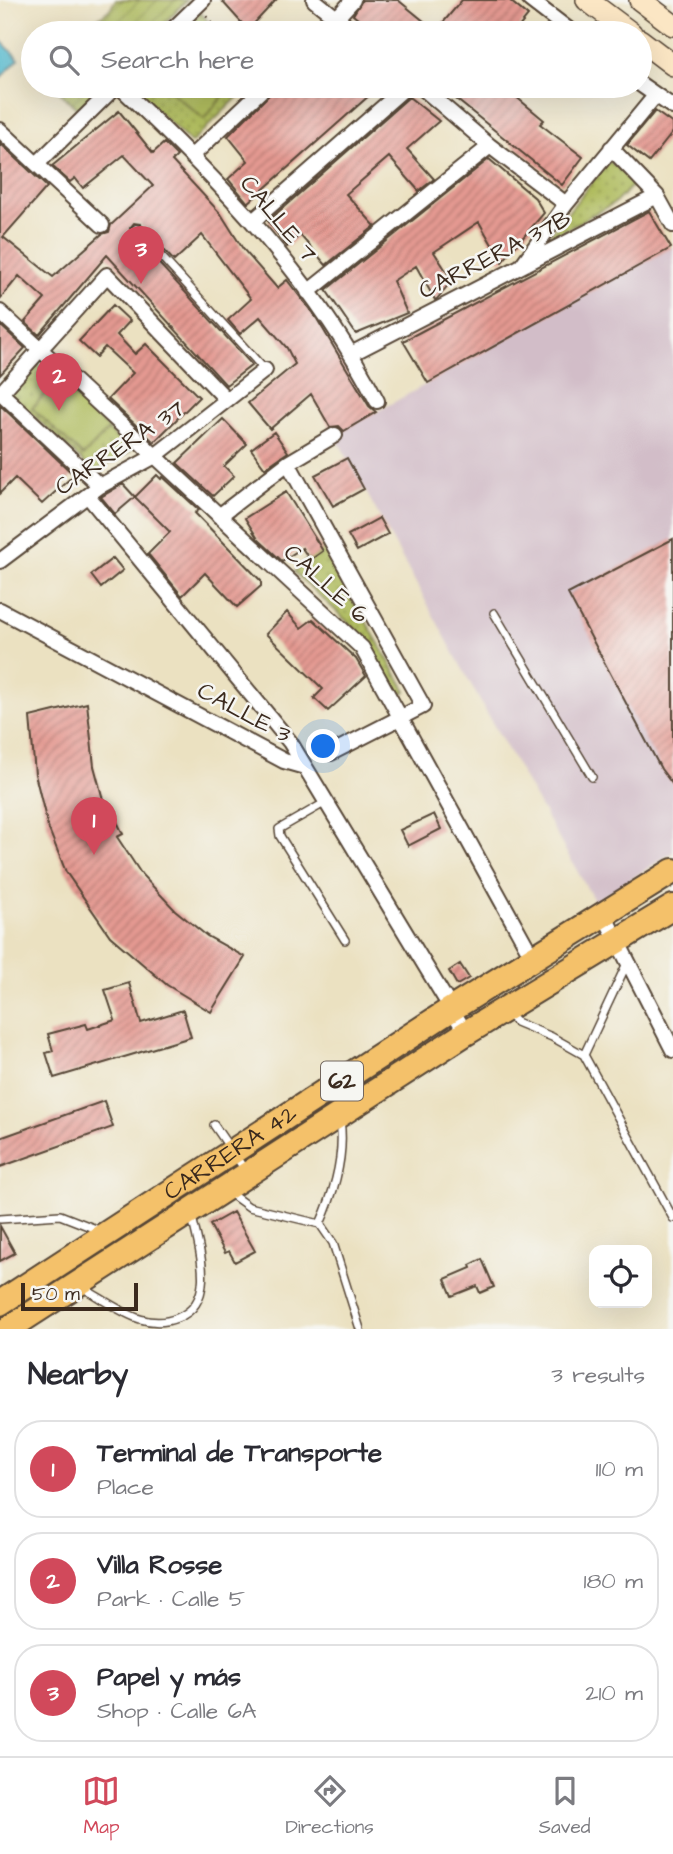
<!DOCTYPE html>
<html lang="en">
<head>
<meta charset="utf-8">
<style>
  body { margin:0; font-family:"Architects Daughter",sans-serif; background:#f7f7f7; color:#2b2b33 }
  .controls { position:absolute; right:21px; bottom:21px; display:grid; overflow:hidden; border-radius:14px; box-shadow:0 7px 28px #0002 }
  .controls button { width:63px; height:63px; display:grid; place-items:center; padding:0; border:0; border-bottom:2px solid #e1e1e2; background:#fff; color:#2b2b33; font:35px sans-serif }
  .scale { position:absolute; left:21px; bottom:18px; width:117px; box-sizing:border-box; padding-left:7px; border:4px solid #3b2a1e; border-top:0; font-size:19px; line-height:24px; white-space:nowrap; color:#3b2a1e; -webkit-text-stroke:5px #f6f6f2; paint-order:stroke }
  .you { position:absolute; left:324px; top:747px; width:24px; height:24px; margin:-18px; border:5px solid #fff; border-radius:50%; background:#1a73e8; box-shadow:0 0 0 10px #1a73e833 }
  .badge { display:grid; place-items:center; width:46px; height:46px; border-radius:50%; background:#d1495b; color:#fff; font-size:23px; font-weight:700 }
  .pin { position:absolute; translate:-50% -58px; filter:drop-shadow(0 2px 4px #0008) }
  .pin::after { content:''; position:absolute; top:37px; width:24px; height:21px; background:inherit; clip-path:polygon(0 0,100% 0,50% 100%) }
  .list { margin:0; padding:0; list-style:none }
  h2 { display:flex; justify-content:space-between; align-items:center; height:91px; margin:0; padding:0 28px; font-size:30px }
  h2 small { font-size:23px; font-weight:400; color:#7c7c81 }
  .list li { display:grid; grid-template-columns:46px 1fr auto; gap:21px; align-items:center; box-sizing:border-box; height:98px; margin:0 14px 14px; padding:0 14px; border:2px solid #e1e1e2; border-radius:28px }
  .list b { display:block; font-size:26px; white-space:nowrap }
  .list p { margin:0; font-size:23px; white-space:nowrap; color:#7c7c81 }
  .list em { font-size:23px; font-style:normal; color:#7c7c81 }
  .icon { flex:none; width:38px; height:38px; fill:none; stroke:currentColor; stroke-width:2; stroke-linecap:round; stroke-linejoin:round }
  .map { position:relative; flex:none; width:673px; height:1329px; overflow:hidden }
  .search { position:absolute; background:#fff; box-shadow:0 7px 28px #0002; left:21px; right:21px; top:21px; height:77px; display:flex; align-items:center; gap:18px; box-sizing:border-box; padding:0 24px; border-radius:38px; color:#7c7c81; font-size:26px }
  .sheet { height:427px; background:#fff }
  nav { display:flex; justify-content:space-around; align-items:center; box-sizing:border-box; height:98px; border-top:2px solid #e1e1e2; background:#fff; font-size:19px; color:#7c7c81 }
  nav a { display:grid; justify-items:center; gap:4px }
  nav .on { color:#d1495b }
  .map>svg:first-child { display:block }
</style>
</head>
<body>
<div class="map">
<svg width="673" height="1329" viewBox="0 0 673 1329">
  <defs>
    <pattern id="grass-dots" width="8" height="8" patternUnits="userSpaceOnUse" patternTransform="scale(1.75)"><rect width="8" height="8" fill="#afbb5d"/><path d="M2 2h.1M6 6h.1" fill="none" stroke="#90984c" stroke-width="1.8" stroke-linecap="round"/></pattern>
    <pattern id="garden-furrows" width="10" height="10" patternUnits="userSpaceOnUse" patternTransform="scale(1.75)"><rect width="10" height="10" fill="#afbb5d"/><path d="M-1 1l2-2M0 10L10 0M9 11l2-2" fill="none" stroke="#90984c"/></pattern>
    <pattern id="building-hatch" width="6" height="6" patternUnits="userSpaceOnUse" patternTransform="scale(1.75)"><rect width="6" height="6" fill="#e49991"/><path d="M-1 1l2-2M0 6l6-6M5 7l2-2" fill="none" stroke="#ba7d76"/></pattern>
  </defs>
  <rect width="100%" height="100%" fill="#f6f6f2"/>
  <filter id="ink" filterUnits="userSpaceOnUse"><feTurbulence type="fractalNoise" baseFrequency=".0143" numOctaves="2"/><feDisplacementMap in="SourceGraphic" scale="14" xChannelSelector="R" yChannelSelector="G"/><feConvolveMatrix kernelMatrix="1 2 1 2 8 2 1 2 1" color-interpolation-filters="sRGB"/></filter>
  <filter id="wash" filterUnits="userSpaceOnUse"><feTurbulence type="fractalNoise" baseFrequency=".00686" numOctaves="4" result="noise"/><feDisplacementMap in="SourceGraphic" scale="28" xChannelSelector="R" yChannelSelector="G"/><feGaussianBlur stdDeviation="1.57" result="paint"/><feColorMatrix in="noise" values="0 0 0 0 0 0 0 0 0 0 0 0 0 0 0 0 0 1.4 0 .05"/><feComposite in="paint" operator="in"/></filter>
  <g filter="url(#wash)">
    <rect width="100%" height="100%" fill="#ebe1c1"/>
    <path fill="#d2bdc8" d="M673 247V852L595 902 485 710 335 435Z"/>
    <path fill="url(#grass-dots)" stroke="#75723e" stroke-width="2" d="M200 12 218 33H179Z
      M132 86H249L191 143Z
      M609 161 636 182 616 202 545 241Z
      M37 363 131 451 94 472 8 392Z
      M322 545 406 691 398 696 363 636 294 572Z"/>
    <path fill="url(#garden-furrows)" stroke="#75723e" stroke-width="2" d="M116 0H187L155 33 82 31 109 10Z
      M59 86H104L80 111 56 89Z"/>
    <path fill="#afbb5d" stroke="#75723e" stroke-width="2" d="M164 86H227L230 88 204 119Z
      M57 381 109 429 83 456 32 408Z"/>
    <path fill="#4eb7cc" stroke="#447075" stroke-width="2" d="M0 40 19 59 0 78Z"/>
    <g id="blocks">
      <path fill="url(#building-hatch)" d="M221 0H276L248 30Z
        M362 0H398L436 31 462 0H509L528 16 514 33H375L353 15Z
        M278 86H380L248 203 228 179 248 161 228 136Z
        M440 86H503L544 120 540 124 583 157 562 185Z
        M409 97 439 121 407 149 434 179 419 191 389 157 346 194 375 226 326 265 300 235 287 247 268 221Z
        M119 111 153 153 164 143 177 156 172 161 221 214 243 249 277 288 287 280 317 319 369 406 376 412 344 431 339 426 330 427 311 394 270 429 248 403 295 364 287 348 260 317 240 334 228 320 251 299 202 235 174 261 140 224 134 223 130 228 131 233 252 365 226 385 107 255 39 335 25 322 45 299 19 276 0 299V143L47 187 3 237 53 277 102 234 109 232 111 225 153 186 124 155 83 188 75 178 70 182 52 166Z
        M655 111 673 124V132L649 162 627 145Z
        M489 159 535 198 544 213 502 262 479 222 434 252 452 280 437 299 435 300 416 266 393 281 407 313 356 334 326 290Z
        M649 211 671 248 428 383 403 341Z
        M113 305 130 321 117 335 135 354 146 344 199 397 154 442 108 399 133 373 105 347 96 357 79 341Z
        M0 325 25 348 0 375Z
        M0 405 74 475 42 504 15 478 0 493Z
        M223 419 247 444 224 466 234 476 213 496 177 463Z
        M274 432 288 452 265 468 251 449Z
        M347 458 364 489 333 506 315 475Z
        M157 475 161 479 163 477 199 510 195 513 261 581V586L237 607 205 573 182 596 148 554 170 532 135 497Z
        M123 484 135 497 115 514 101 497Z
        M286 492 323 551 310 560 302 548 282 561 258 539 245 518Z
        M379 518 388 534 357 551 348 535Z
        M673 539V785L661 769 568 594Z
        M113 558 123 570 101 588 91 575Z
        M287 612 301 628 313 619 356 659 366 676 328 711 314 698 323 689 266 634Z
        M87 703 94 766 105 807H110L123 834 117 837 142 875 175 910 207 936 245 957 211 1012 167 985 110 936 66 872 48 827 35 774 30 717Z
        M434 814 441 829 408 846 400 830Z
        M460 964 469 978 457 985 449 971Z
        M129 983 141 1023 183 1010 191 1037 54 1078 46 1053 53 1051 48 1034 86 1024 88 1029 115 1020 105 990Z
        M104 1101 113 1127 0 1167V1138Z
        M233 1212 255 1251 235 1262 229 1251 225 1253 210 1225Z
        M0 1226 15 1253 0 1261Z
        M482 1259 494 1287 480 1293 477 1286 452 1296 445 1279 471 1268 470 1265Z"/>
    </g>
  </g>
  <g filter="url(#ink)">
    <use href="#blocks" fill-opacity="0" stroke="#554536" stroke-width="2"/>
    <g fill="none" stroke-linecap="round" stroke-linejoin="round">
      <g stroke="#554536" stroke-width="10">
        <path id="service" d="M136 229 265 370
          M494 613 592 777
          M326 802 279 829 280 836 345 940
          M505 1012 516 1022 552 1037 584 1055 673 1218
          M584 1055 628 961
          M214 1125 245 1170
          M228 1192 249 1207 320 1224 333 1243 360 1329
          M0 1219 60 1215 101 1231
          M320 1224C334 1193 345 1155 340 1120
          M83 1288C101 1298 121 1313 140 1319 153 1323 165 1323 177 1318 218 1303 199 1248 192 1217"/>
      </g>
      <g stroke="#554536" stroke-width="18">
        <path id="minor" d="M314 0 355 33
          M530 0 573 33
          M169 33 203 0
          M323 33 353 0
          M640 84 673 107
          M119 86C218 179 315 279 377 401
          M420 86 490 146 566 204
          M0 130 102 225
          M611 148 657 196 673 225
          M193 155 266 86
          M37 164 116 86
          M253 221 407 86
          M522 265 566 204 655 96
          M308 292 490 146
          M0 312 362 648 533 958
          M353 353 657 196
          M1 393 100 486
          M0 394 107 275 227 400
          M288 463 423 706 331 753
          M88 496 290 742 466 1033
          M219 516 288 463 335 435
          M0 561 100 486 155 456 265 370
          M0 610 284 761 305 767
          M604 915 673 1050"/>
      </g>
      <g stroke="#554536" stroke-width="24">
        <path id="secondary" d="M587 0 631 33
          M640 0 673 25
          M640 40 673 65"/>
      </g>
      <g stroke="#554536" stroke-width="28">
        <g id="trunk">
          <path id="s1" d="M0 1303 450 1010 673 871"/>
          <path d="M8 1329 466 1033 673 907"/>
        </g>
      </g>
      <path stroke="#554536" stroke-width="2.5" stroke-dasharray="2 5" stroke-linecap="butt" d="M206 16 221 33"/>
      <use href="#service" stroke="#fff" stroke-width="7"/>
      <use href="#minor" stroke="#fff" stroke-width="14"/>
      <use href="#secondary" stroke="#fbe6c4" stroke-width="21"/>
      <use href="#trunk" stroke="#f4c16b" stroke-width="24"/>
    </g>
  </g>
  <g text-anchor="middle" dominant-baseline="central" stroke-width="5" stroke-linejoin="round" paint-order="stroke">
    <rect fill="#f6f6f2" stroke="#73675e" stroke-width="2" x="321" y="1061.5" width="42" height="39" rx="5"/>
    <g font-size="23" font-weight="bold" fill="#3b2a1e">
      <text x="342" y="1081">62</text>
    </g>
    <g font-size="24" fill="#3b2a1e" stroke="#f6f6f2">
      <text transform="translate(278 219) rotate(50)">CALLE 7</text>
      <text transform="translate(495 255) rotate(-27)">CARRERA 37B</text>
      <text transform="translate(120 448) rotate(-34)">CARRERA 37</text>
      <text transform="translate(326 584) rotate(42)">CALLE 6</text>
      <text transform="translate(244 713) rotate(28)">CALLE 3</text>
      <text stroke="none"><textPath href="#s1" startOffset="275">CARRERA 42</textPath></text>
    </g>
  </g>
</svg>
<div class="controls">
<button><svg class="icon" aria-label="locate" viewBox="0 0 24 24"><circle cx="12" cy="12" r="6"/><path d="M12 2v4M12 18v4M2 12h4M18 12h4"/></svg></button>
</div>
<div class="scale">50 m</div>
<div class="you"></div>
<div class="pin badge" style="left:94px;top:855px">1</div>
<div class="pin badge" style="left:59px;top:411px">2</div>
<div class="pin badge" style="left:141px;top:284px">3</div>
<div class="search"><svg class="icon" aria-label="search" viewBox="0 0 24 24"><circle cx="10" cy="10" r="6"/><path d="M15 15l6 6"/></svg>Search here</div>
</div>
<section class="sheet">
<h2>Nearby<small>3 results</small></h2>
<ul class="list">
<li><span class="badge">1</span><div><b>Terminal de Transporte</b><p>Place</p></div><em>110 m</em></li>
<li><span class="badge">2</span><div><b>Villa Rosse</b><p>Park · Calle 5</p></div><em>180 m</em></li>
<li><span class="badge">3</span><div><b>Papel y más</b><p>Shop · Calle 6A</p></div><em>210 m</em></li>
</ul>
</section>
<nav>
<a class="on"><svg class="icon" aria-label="map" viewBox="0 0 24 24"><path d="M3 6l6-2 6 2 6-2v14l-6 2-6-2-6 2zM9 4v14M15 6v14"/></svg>Map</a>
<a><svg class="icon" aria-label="directions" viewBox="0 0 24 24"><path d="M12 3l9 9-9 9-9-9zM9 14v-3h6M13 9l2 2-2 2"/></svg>Directions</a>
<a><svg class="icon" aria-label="saved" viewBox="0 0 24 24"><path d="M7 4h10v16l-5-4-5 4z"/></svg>Saved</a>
</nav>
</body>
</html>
